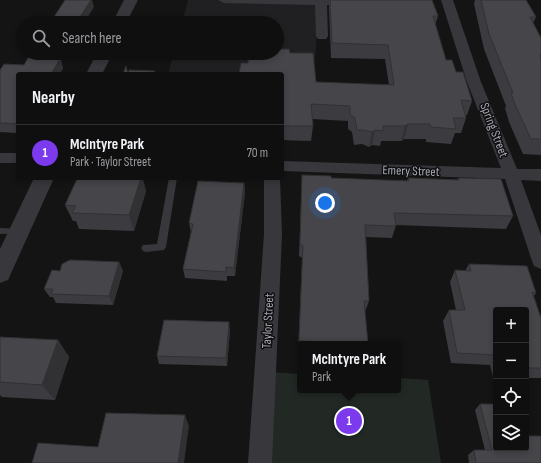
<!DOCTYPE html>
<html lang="en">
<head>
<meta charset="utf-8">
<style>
  body { margin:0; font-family:"Sofia Sans Condensed",sans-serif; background:#1d1d1e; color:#f1f3f6 }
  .controls { position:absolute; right:12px; bottom:12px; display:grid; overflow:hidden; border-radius:4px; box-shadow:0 2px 6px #0003 }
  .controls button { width:36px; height:36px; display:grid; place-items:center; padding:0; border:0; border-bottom:1px solid #2f2f30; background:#0f0f10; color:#f1f3f6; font:20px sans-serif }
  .you { position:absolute; left:325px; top:203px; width:14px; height:14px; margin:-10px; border:3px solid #fff; border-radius:50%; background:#1a73e8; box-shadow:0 0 0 6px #1a73e833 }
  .badge { display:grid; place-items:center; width:26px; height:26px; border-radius:50%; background:#7c3aed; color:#fff; font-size:13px; font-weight:700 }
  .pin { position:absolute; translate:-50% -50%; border:2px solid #fff; box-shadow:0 1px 4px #0006 }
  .popup { position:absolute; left:297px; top:341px; width:104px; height:52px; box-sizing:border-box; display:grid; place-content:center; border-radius:4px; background:#0f0f10; filter:drop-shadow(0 1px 3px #0005); font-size:13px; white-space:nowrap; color:#9b9c9f }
  .popup b { font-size:15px; color:#f1f3f6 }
  .popup::after { content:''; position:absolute; left:50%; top:100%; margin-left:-8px; border:8px solid transparent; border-top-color:#0f0f10 }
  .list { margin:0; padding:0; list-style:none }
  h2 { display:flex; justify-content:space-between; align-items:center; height:52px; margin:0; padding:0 16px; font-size:17px }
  h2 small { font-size:13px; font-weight:400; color:#9b9c9f }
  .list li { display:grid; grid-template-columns:26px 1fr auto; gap:12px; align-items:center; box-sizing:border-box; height:56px; padding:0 16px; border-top:1px solid #2f2f30 }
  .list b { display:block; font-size:15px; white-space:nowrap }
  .list p { margin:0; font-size:13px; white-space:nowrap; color:#9b9c9f }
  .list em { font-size:13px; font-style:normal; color:#9b9c9f }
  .icon { flex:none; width:22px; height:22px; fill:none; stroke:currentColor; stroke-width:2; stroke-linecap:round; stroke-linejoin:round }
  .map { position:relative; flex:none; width:541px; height:463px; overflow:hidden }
  .search { position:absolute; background:#0f0f10; box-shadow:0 2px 6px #0003; left:16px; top:16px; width:268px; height:44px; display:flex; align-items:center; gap:10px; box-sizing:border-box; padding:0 14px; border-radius:22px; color:#9b9c9f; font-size:15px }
  .panel { position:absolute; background:#0f0f10; box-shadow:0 2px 6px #0003; left:16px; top:72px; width:268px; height:108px; border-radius:4px }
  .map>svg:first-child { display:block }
</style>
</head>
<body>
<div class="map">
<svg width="541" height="463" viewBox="0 0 541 463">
  <rect width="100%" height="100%" fill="#141415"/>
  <path fill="#202022" d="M188 0H320L313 80 311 141 282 140V74H168L174 53H277V23H182Z"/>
  <path fill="#222925" d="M266 372 300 374V390H398V378L428 380 441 463H260Z"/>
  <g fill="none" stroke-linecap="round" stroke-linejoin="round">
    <path fill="#37373c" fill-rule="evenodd" d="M169 178H177L166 247 164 250 146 252 143 251 141 248 143 245 157 244Z
      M0 228 22 229 23 231 22 233 0 234Z"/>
    <path fill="#37373c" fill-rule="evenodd" d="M218 0H358L360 2 354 5H327L328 36 326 39H318L316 36 315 5 224 3Z
      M441 0H453L481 82 517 169H541V181L521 180 541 235V269L534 266 532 261 505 179 282 171V161L501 168 467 82Z
      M0 153H18V163H0Z
      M264 178H280L282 234 272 463H248L264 234Z"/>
    <path fill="#37373c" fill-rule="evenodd" d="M124 0H138L126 23H112Z
      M97 53H113L102 74H86Z
      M34 178H54L8 280 0 283V249Z"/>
  </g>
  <path fill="#3c3c40" d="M329 0H432L438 16 435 25 446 60 456 72 472 101 467 115H465L466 118 461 133H455L451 144 426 142V139H404L401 141H381L380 146 372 145 369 147 362 144 354 145 352 132 348 129V121L312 119 313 126 311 141 282 140V74L248 63 290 53 316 82 389 85 385 59 331 58 329 9Z
    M475 0H526L536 17 533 23 541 38V155L523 154 509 122 505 108 506 106 484 49 474 4Z
    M31 53H66L61 61 63 68 60 74H18V133L0 132V70L24 65Z
    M302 175 331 178 407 181 408 178 458 180V178L513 216 506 229 396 225 392 238 366 237 369 301 365 312 368 344H300V352H298L302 258 299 256Z
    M244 183 245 192 235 276H227V281L185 278 183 269 191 233 189 223Z
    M146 191 134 231 79 229 76 221H73L65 205Z
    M119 262 123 271 113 305 56 303 53 297H50L44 289 60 271Z
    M469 264 536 293 534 296 541 318V378H526V310H496V377H493L490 365 451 363 443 321 449 310H456L450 282 455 270 465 271Z
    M230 330 227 366 159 364 157 356Z
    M0 337 58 340 69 357 55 400 2 397 0 395Z
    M480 404 541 463H469L468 455 474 450H485L475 410Z"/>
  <path fill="#313134" d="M91 0H92L94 7 84 23H76Z
    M57 53H66L61 61 63 68 60 74H51L54 58Z
    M408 124 404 139 401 141 405 126Z
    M375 130 372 145 369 147 372 132Z
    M141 178H143L146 191 134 231 129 215Z
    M244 183 245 192 235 276 234 268Z
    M119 262 123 271 113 305 109 296Z
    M229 322 230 330 227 366 226 358Z
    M58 340 69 357 55 400 42 385Z
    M185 415 189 426 184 463H178Z"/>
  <path fill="#46464a" stroke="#313134" d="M65 0H91L76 23H50Z
    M330 0H432L438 16H433L446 60H452L456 72H463L472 101 461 100 466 118H453L456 129 431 127 430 124H408L405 126H383V131L375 130 372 132 364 130H357L355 118 350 114V106L311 104 313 126H282V74H239L241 63H248L249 53H277V49H289L290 53H313L316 82 394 85 388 45 332 43Z
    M481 0H526L536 17H530L541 38V55H540L541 57H540L541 59V139H531L516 107 511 93H513L489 34Z
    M31 53H57L54 58 60 59 51 74H18V124L0 123V70L4 64 24 65Z
    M126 66 128 74H123Z
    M129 70 155 71 154 74H128Z
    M302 175 331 176V178L409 181 408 178 459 180 458 178 501 179 513 216 394 213 396 226 365 225 369 301H364L368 344 299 341 303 246 300 244Z
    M86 178H141L129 215 72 213 76 206 65 205 77 179H86Z
    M198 181 244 183 234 268 226 267V272L183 269 193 224 189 223Z
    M70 260 119 262 109 296 51 294 53 289H44L52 270 60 271 62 264Z
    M469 264 527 266 536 293 532 292 541 318V368H526V310H496V355L457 353 449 310H465L455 270 471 271Z
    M164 320 229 322 226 358 157 356Z
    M0 337 58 340 42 385 0 382Z
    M480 404H496V448H526V436H541V463H476L474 450H492Z
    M106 413 185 415 178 463H32L38 443 98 447Z"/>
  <g text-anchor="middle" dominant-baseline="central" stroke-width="3" stroke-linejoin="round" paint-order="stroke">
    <g font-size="13" fill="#a7a9b4" stroke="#0f0f10">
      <text transform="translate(494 130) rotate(69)">Spring Street</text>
      <text transform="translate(411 171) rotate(2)">Emery Street</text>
      <text transform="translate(268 321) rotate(-87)">Taylor Street</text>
    </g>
  </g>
</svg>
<div class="controls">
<button>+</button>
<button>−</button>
<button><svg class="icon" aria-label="locate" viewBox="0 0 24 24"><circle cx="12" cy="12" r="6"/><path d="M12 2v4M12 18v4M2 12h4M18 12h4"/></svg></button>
<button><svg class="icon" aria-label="layers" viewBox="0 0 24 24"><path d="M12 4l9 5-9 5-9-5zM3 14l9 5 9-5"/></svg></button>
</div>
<div class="you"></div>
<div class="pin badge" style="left:349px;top:421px">1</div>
<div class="popup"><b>McIntyre Park</b>Park</div>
<div class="search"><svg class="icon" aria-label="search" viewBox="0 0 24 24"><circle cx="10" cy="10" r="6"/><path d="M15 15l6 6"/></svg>Search here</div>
<section class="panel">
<h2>Nearby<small></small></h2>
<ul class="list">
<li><span class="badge">1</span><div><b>McIntyre Park</b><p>Park · Taylor Street</p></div><em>70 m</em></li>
</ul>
</section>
</div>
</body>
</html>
